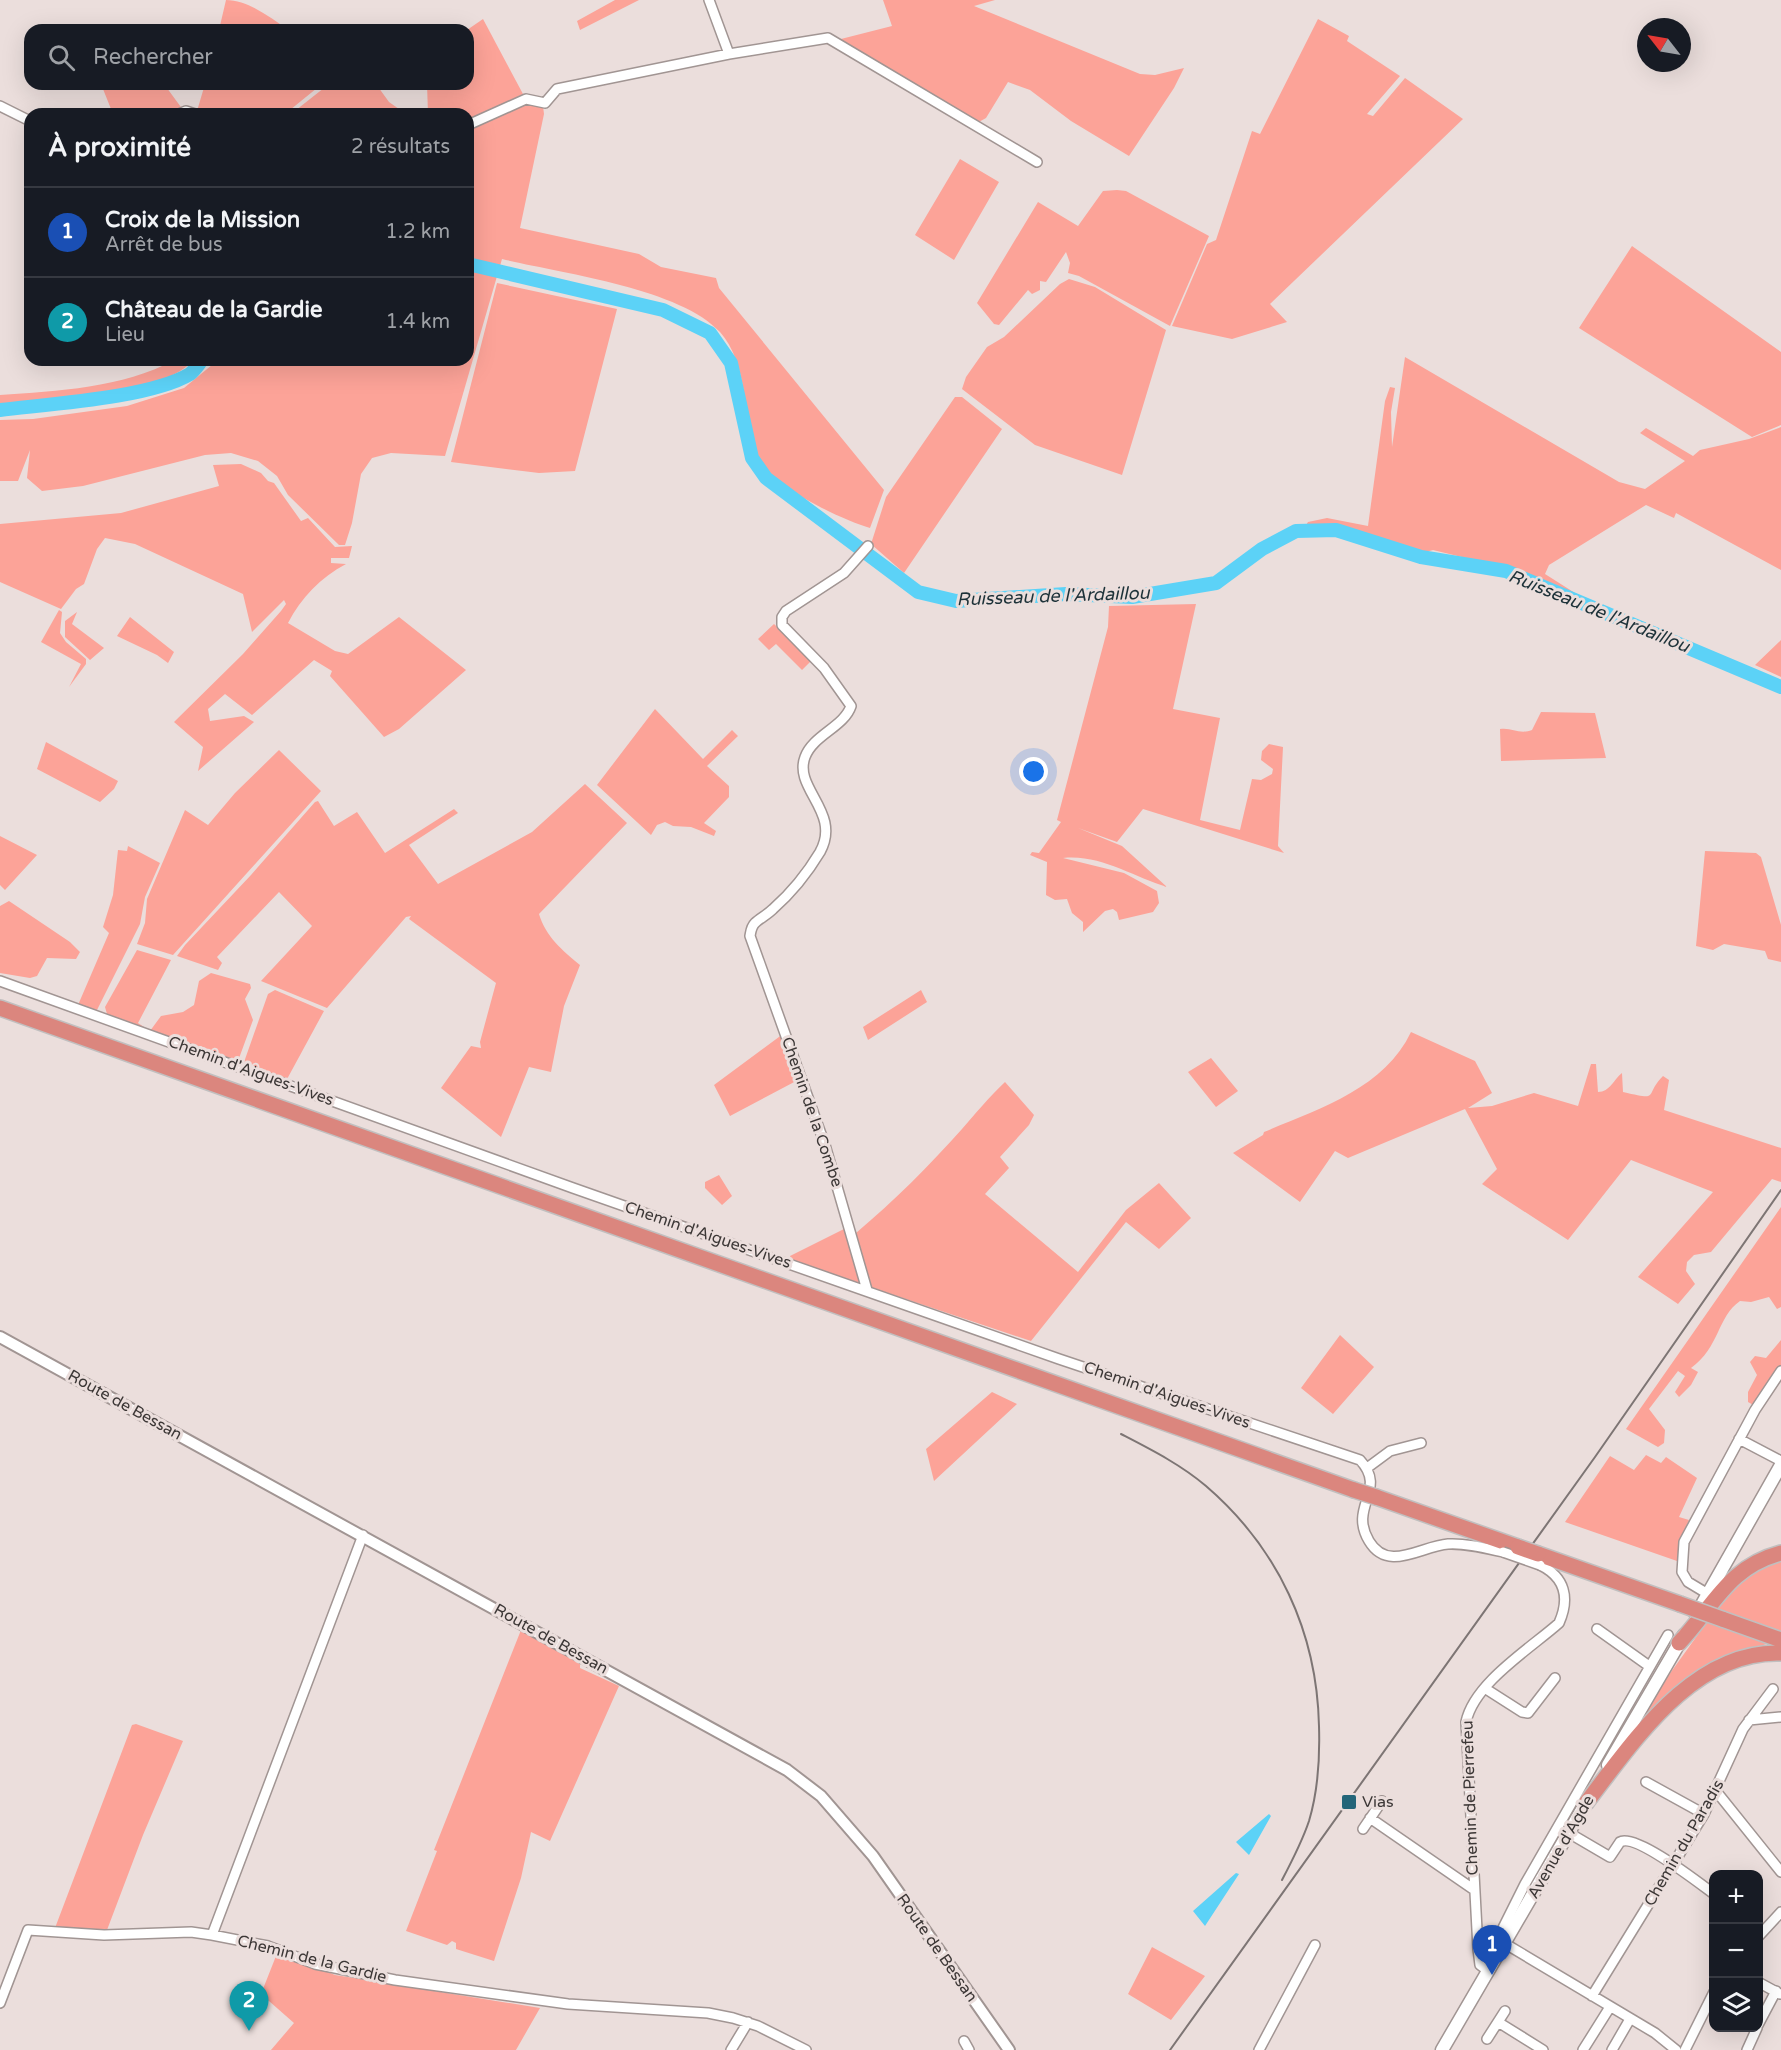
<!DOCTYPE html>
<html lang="fr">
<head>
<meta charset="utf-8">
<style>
  body { margin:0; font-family:"Varela Round",sans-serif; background:#20242c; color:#f1f3f6 }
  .controls { position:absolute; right:18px; bottom:18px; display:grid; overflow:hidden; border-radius:12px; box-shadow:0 6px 24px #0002 }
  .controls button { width:54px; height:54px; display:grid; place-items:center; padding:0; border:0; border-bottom:2px solid #363941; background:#171b24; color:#f1f3f6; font:30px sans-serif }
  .compass { position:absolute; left:1637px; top:18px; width:54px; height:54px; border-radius:50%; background:#171b24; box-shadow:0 6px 24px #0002; rotate:301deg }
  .you { position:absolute; left:1034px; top:772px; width:21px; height:21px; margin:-15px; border:4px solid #fff; border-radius:50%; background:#1a73e8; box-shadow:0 0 0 9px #1a73e833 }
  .badge { display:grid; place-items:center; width:39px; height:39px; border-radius:50%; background:#94b3be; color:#fff; font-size:20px; font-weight:700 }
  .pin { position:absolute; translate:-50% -50px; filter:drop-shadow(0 2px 3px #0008) }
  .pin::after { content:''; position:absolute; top:32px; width:21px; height:18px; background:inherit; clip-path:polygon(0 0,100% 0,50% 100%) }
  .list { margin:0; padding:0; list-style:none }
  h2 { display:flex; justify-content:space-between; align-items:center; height:78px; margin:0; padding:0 24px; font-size:26px }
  h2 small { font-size:20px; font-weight:400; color:#9ea1a6 }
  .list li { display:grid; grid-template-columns:39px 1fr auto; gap:18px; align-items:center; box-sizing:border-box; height:90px; padding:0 24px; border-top:2px solid #363941 }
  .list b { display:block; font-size:22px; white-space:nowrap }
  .list p { margin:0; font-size:20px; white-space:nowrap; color:#9ea1a6 }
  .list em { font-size:20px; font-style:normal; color:#9ea1a6 }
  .icon { flex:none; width:33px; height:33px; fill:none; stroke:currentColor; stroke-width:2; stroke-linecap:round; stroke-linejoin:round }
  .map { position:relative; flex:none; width:1781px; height:2050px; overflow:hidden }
  .search { position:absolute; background:#171b24; box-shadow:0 6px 24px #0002; left:24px; top:24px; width:450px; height:66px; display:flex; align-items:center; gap:15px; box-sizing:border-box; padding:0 21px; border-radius:18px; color:#9ea1a6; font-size:22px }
  .panel { position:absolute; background:#171b24; box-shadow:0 6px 24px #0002; left:24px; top:108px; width:450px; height:258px; border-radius:18px }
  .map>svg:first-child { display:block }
</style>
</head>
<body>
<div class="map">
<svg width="1781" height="2050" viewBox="0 0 1781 2050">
  <rect width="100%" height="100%" fill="#ebdedc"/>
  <path fill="#fca398" d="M226 0C249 0 270 18 289 30H219Z
    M615 0H639L580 30 577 21Z
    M883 0H995L974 6 1140 74 1155 75 1184 68 1174 88 1129 156 1071 121 1030 90 1008 82 986 118 977 123 837 40 892 26Z
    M483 19 523 94 468 122V114H428L427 84H468L467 30Z
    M1318 19 1349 36 1347 41 1400 76 1367 114 1373 116 1405 78 1463 119 1270 304 1287 322 1232 339 1172 326 1207 244 1216 240 1252 131 1260 134Z
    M101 84H164L186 114H113Z
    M205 84H322L285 114H208L197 111Z
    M329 84H376L389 102 406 114H291Z
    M523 105 543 106 544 114 520 228 639 254 661 267 716 278 719 288 884 490 870 528C839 519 760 481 753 449 744 411 747 363 720 332 680 288 560 273 502 259L445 456 391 453 372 458 361 474 352 523 345 545H339L288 495 277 476 258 461 231 453 205 455 83 486 42 491 27 478 30 450 18 481H0V420L33 419 127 406 184 388 218 360H468V127Z
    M960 159 999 182 954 260 915 235Z
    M1117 190 1126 191 1209 236 1170 326 1079 276 1068 273 1070 263 1066 252 1046 282 1040 281V290L1032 294 1028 290 999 325 994 324 977 303 1038 202 1078 226 1103 191Z
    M1632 246 1781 352V425L1752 437 1579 328Z
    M1069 279 1095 287 1166 330 1122 475 1035 445 962 389 966 377 987 347 1004 337 1060 284Z
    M497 283 617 309 575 471 539 473 451 462Z
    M1405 357 1619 482 1645 489 1685 461 1640 433 1646 428 1693 456 1700 450 1749 439 1781 427V570L1676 513 1674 518 1646 505 1549 565 1545 574 1586 600 1519 571 1433 550 1426 552 1331 524 1306 525 1308 522 1327 518 1368 526 1385 401 1390 387 1395 388 1391 412 1392 447Z
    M174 360H193C168 394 44 401 0 407V395C57 391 123 388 174 360Z
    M955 397H962L1002 429 904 573 871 544 886 497Z
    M241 464 261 473 268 481 274 483 301 521 308 518 335 547 352 546 349 558H331V563L346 564C321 577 301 598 288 623L335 651 348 654 399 617 466 670 399 729 384 737 330 676 332 671 314 660 252 715 225 694 208 709 210 721 244 716 254 722 198 771 203 747 174 722 243 654 281 611 286 604 284 600 252 632 243 594 135 544 105 538 97 549 84 584 76 589 61 609 0 582V524L121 513 219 486 213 465Z
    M1196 604 1173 709 1220 718 1200 820 1240 830 1252 779 1261 780 1272 774 1273 769 1261 760 1262 751 1269 744 1283 747 1278 846 1284 853 1143 809 1117 842 1078 828 1122 846 1167 887C1133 877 1101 854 1063 858L1124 873 1157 891 1159 903 1153 912 1119 920 1117 912 1113 909 1105 911 1083 932V922L1072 913 1067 899 1055 900 1046 895 1047 862 1030 855 1032 852 1039 853 1061 822 1057 820 1108 627 1109 606Z
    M59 610 62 612 60 633 66 642 86 659V664L69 687 81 664 41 642Z
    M77 612 72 624 104 648 90 660 65 637V621Z
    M130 617 174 652 168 663 157 655 117 636Z
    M774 624 812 660 802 670 776 644 769 650 758 639Z
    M1781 640V677L1755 665Z
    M655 709 703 759 732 730 738 736 707 766 729 786V797L704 823 716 831 714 836 691 827 673 826 665 822 657 825 651 835 597 785Z
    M1541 712 1595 713 1606 758 1501 761 1500 729C1512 727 1519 735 1532 730Z
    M46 742 118 781 114 789 100 802 37 769Z
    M279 750 321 791 173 955 137 944 145 923 147 899 185 810 208 825 235 793Z
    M585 784 627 823 539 914C546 937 562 950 580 965L564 1006 551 1072 529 1067 501 1137 441 1088 471 1046 481 1048 480 1042 496 983 409 919 411 916 406 917 327 1008 261 981 312 926 279 892 217 957 222 963 218 970 177 956 185 945 251 875 315 802 318 801 334 826 357 812 385 853 454 809 458 813 409 845 438 884 532 832Z
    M0 836 37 855 5 890 0 885Z
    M128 846 160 863 145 897 140 924 97 1010 78 1005 109 933 103 927 113 895 118 850 127 851Z
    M1705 851 1756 853 1761 857 1781 925V962L1768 959 1765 951 1724 944 1713 950 1696 946Z
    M9 901 70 942 80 952 76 959 47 958 37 976 30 978 0 973V906Z
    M137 950 171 960 138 1023 150 1031 161 1016 183 1012 194 1005 199 981 211 973 250 984 251 988 245 999 253 1020 238 1061 107 1014 105 1007Z
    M275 990 324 1011 286 1081 243 1065 268 994Z
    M921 990 927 1002 868 1040 863 1027Z
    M1411 1032 1475 1061 1492 1093 1468 1108 1492 1106 1534 1093 1578 1106 1591 1064H1596L1598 1092C1610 1092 1614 1079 1622 1073L1623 1092C1662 1101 1643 1096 1663 1076L1669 1080 1664 1110 1781 1148V1182L1772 1179 1711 1252 1694 1255 1687 1262 1686 1271 1695 1284 1678 1304 1638 1277 1713 1192 1631 1160 1568 1240 1482 1184 1497 1169 1465 1109 1348 1158 1335 1151 1300 1202 1233 1153 1263 1135 1264 1132C1318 1109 1384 1089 1411 1032Z
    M783 1034 798 1080 730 1116 714 1085Z
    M1211 1058 1238 1091 1216 1107 1188 1072Z
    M1005 1082 1034 1115 1029 1125 1000 1157 1009 1168 985 1194 1078 1272 1126 1210 1159 1183 1191 1218 1159 1249 1126 1222 1031 1341 870 1287 856 1240V1233C894 1201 929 1166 962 1129 976 1113 989 1097 1005 1082Z
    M719 1175 732 1196 722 1205 705 1188V1182Z
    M1781 1207V1307L1777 1309 1769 1297 1751 1302 1740 1301C1717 1317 1720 1347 1691 1368L1698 1372 1691 1385 1679 1397 1675 1392 1685 1376 1678 1371 1649 1409 1665 1430 1664 1443 1658 1447 1626 1429Z
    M846 1228 860 1283 857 1284 790 1259V1256Z
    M1340 1335 1374 1367 1333 1414 1301 1388Z
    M1781 1340V1369L1755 1406 1748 1402V1392L1757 1375 1750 1362 1755 1356 1766 1358Z
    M992 1392 1017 1404 934 1481 926 1449Z
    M1646 1455 1661 1463 1666 1457 1697 1478 1679 1517 1689 1520 1680 1541 1677 1561 1565 1522 1610 1456 1634 1470Z
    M1781 1560V1632L1715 1610 1747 1571Z
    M1707 1622 1771 1643 1729 1654 1695 1673 1640 1723 1658 1690Z
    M521 1630 580 1664V1668L619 1686 550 1841 531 1832 521 1878 494 1961 456 1949V1943L452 1941 447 1945 406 1931 437 1851 434 1850Z
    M136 1724 183 1741 143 1835 107 1930 55 1928 132 1725Z
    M1152 1947 1205 1976 1171 2020 1128 1994Z
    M278 1951 335 1975 540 2008 516 2050H271L294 2023 261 1994Z"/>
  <path fill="#5cd2f7" d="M1269 1814 1271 1816 1249 1855 1236 1842Z
    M1236 1873 1239 1874 1205 1926 1193 1911Z"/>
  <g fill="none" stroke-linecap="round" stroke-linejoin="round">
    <path stroke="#5cd2f7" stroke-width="14" d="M468 264 663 310 710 333 731 363 752 458 766 478 918 592 956 601 1066 594 1132 597 1216 583 1262 549 1296 531 1336 530 1421 557 1506 571 1781 687
      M0 410C49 404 150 398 190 374 195 370 198 365 202 360"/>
    <g stroke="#a19593" stroke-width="12">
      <path id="minor" d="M709 0 729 54
        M0 106 30 121
        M179 114 186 111 195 114
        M468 125 526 99 545 103 557 89 729 54 828 38 1037 162
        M0 981 573 1188 1059 1359 1360 1460C1388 1490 1348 1506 1369 1541 1388 1573 1421 1546 1448 1544 1466 1543 1485 1548 1503 1552
        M867 1290 825 1145 750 936C751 931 751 927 755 923 760 918 767 915 773 909 790 894 808 872 820 852 842 812 793 789 805 757 813 735 844 727 851 706L824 668 782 625V617L786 611 844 573 868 546
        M1739 1439 1781 1461
        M1367 1468 1390 1451 1421 1443
        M1708 1594 1688 1582 1682 1572 1684 1542 1755 1410 1781 1371
        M1597 1629 1649 1666
        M1486 1689 1522 1712 1528 1713 1555 1678
        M1749 1720 1781 1717
        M1646 1782 1704 1814
        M1716 1791 1781 1872
        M1370 1818 1473 1889
        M1363 1829 1382 1801
        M1569 1833 1610 1857 1620 1842C1635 1833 1699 1883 1714 1894
        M212 1935 363 1535
        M1758 1937 1781 1912
        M1504 1943 1655 2033 1676 2050
        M1478 1949 1492 1946 1496 1942 1525 1884 1668 1635
        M1488 1971 1480 1965 1478 1949 1466 1722C1474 1683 1531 1648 1559 1623 1570 1598 1565 1577 1540 1565
        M1758 1982 1780 1994
        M1592 1996 1704 1814 1743 1729 1773 1689
        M0 2003 28 1930 104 1935 191 1932 212 1935 268 1946 315 1964 395 1980 568 2004 708 2013 733 2018 758 2026 806 2050
        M1498 2022 1543 2050
        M1758 2025 1776 1991
        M1487 2039 1505 2011
        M964 2041 969 2050
        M731 2050 748 2022
        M1259 2050 1315 1945
        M1583 2050 1610 2007
        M1612 2050 1630 2019
        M1685 2050 1714 1992
        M1747 2050 1757 2028"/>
    </g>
    <g stroke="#a19593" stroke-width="14">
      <path id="tertiary" d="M0 1337 787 1770 821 1796 873 1856 1009 2050"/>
    </g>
    <g stroke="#a19593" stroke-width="15">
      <path id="secondary" d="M1696 1615 1781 1465
        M1608 1765 1684 1635
        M1442 2050 1590 1796"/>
    </g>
    <g stroke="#c1bfbf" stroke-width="18">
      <path id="trunk" d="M0 1008 1354 1490
        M1376 1497 1518 1547
        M1538 1554 1680 1604
        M1722 1619 1781 1640
        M1679 1643C1714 1606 1728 1567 1781 1553
        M1586 1803C1634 1741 1693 1650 1781 1653"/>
    </g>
    <use href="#minor" stroke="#fff" stroke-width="9"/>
    <use href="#tertiary" stroke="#fff" stroke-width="10"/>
    <use href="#secondary" stroke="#fff" stroke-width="12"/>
    <use href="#trunk" stroke="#db867e" stroke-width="15"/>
    <path stroke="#7d7574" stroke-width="2" d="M1121 1434C1150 1449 1180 1464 1206 1486 1278 1548 1317 1632 1319 1726 1320 1758 1318 1791 1309 1821 1302 1842 1292 1861 1282 1880
      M1170 2050 1595 1457 1781 1190"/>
    <g stroke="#a19593" stroke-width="12" stroke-linecap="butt">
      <path id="minor-bridge" d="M1503 1552 1540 1565"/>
    </g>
    <g stroke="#c1bfbf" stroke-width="18" stroke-linecap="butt">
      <path id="trunk-bridge" d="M1354 1490 1376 1497
        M1518 1547 1538 1554
        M1680 1604 1722 1619"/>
    </g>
    <use href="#minor-bridge" stroke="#fff" stroke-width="9"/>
    <use href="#trunk-bridge" stroke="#db867e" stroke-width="15"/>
  </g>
  <rect fill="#236579" stroke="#ebdedc" stroke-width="2" x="1341" y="1794" width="16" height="16" rx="3"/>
  <g text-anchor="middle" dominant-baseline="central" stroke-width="6" stroke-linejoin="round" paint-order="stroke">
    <g font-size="16" fill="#3c3736" stroke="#ebdedc">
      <text transform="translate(251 1071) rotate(20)">Chemin d'Aigues-Vives</text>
      <text transform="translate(812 1112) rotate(71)">Chemin de la Combe</text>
      <text transform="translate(708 1235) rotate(19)">Chemin d'Aigues-Vives</text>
      <text transform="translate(1167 1395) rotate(19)">Chemin d'Aigues-Vives</text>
      <text transform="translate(125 1405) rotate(29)">Route de Bessan</text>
      <text transform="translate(551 1639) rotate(29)">Route de Bessan</text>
      <text transform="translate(1470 1798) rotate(-92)">Chemin de Pierrefeu</text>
      <text transform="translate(1684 1843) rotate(-60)">Chemin du Paradis</text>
      <text transform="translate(1561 1847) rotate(-60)">Avenue d'Agde</text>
      <text transform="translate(937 1948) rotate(55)">Route de Bessan</text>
      <text transform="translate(312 1959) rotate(14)">Chemin de la Gardie</text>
    </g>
    <g font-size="16" fill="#3c3736" stroke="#ebdedc" text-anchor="start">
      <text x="1362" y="1802">Vias</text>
    </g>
    <g font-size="18" font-style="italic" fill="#1d3239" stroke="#ebdedc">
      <text transform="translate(1053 596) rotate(-2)">Ruisseau de l'Ardaillou</text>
      <text transform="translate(1599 611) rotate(22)">Ruisseau de l'Ardaillou</text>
    </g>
  </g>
</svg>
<div class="controls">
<button>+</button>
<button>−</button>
<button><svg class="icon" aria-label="layers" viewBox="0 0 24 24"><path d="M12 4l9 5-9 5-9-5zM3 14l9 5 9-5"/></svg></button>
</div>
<svg class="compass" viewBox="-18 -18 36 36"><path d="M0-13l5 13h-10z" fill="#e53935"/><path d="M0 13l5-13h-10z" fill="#9ea1a6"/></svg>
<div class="you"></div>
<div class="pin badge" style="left:1492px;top:1975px;background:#1a4fb4">1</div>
<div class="pin badge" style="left:249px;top:2031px;background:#0f9aa8">2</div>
<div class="search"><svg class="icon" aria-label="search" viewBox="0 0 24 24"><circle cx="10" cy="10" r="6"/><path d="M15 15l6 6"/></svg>Rechercher</div>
<section class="panel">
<h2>À proximité<small>2 résultats</small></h2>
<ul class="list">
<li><span class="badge" style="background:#1a4fb4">1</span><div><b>Croix de la Mission</b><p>Arrêt de bus</p></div><em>1.2 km</em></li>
<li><span class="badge" style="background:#0f9aa8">2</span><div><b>Château de la Gardie</b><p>Lieu</p></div><em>1.4 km</em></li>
</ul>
</section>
</div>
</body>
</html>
